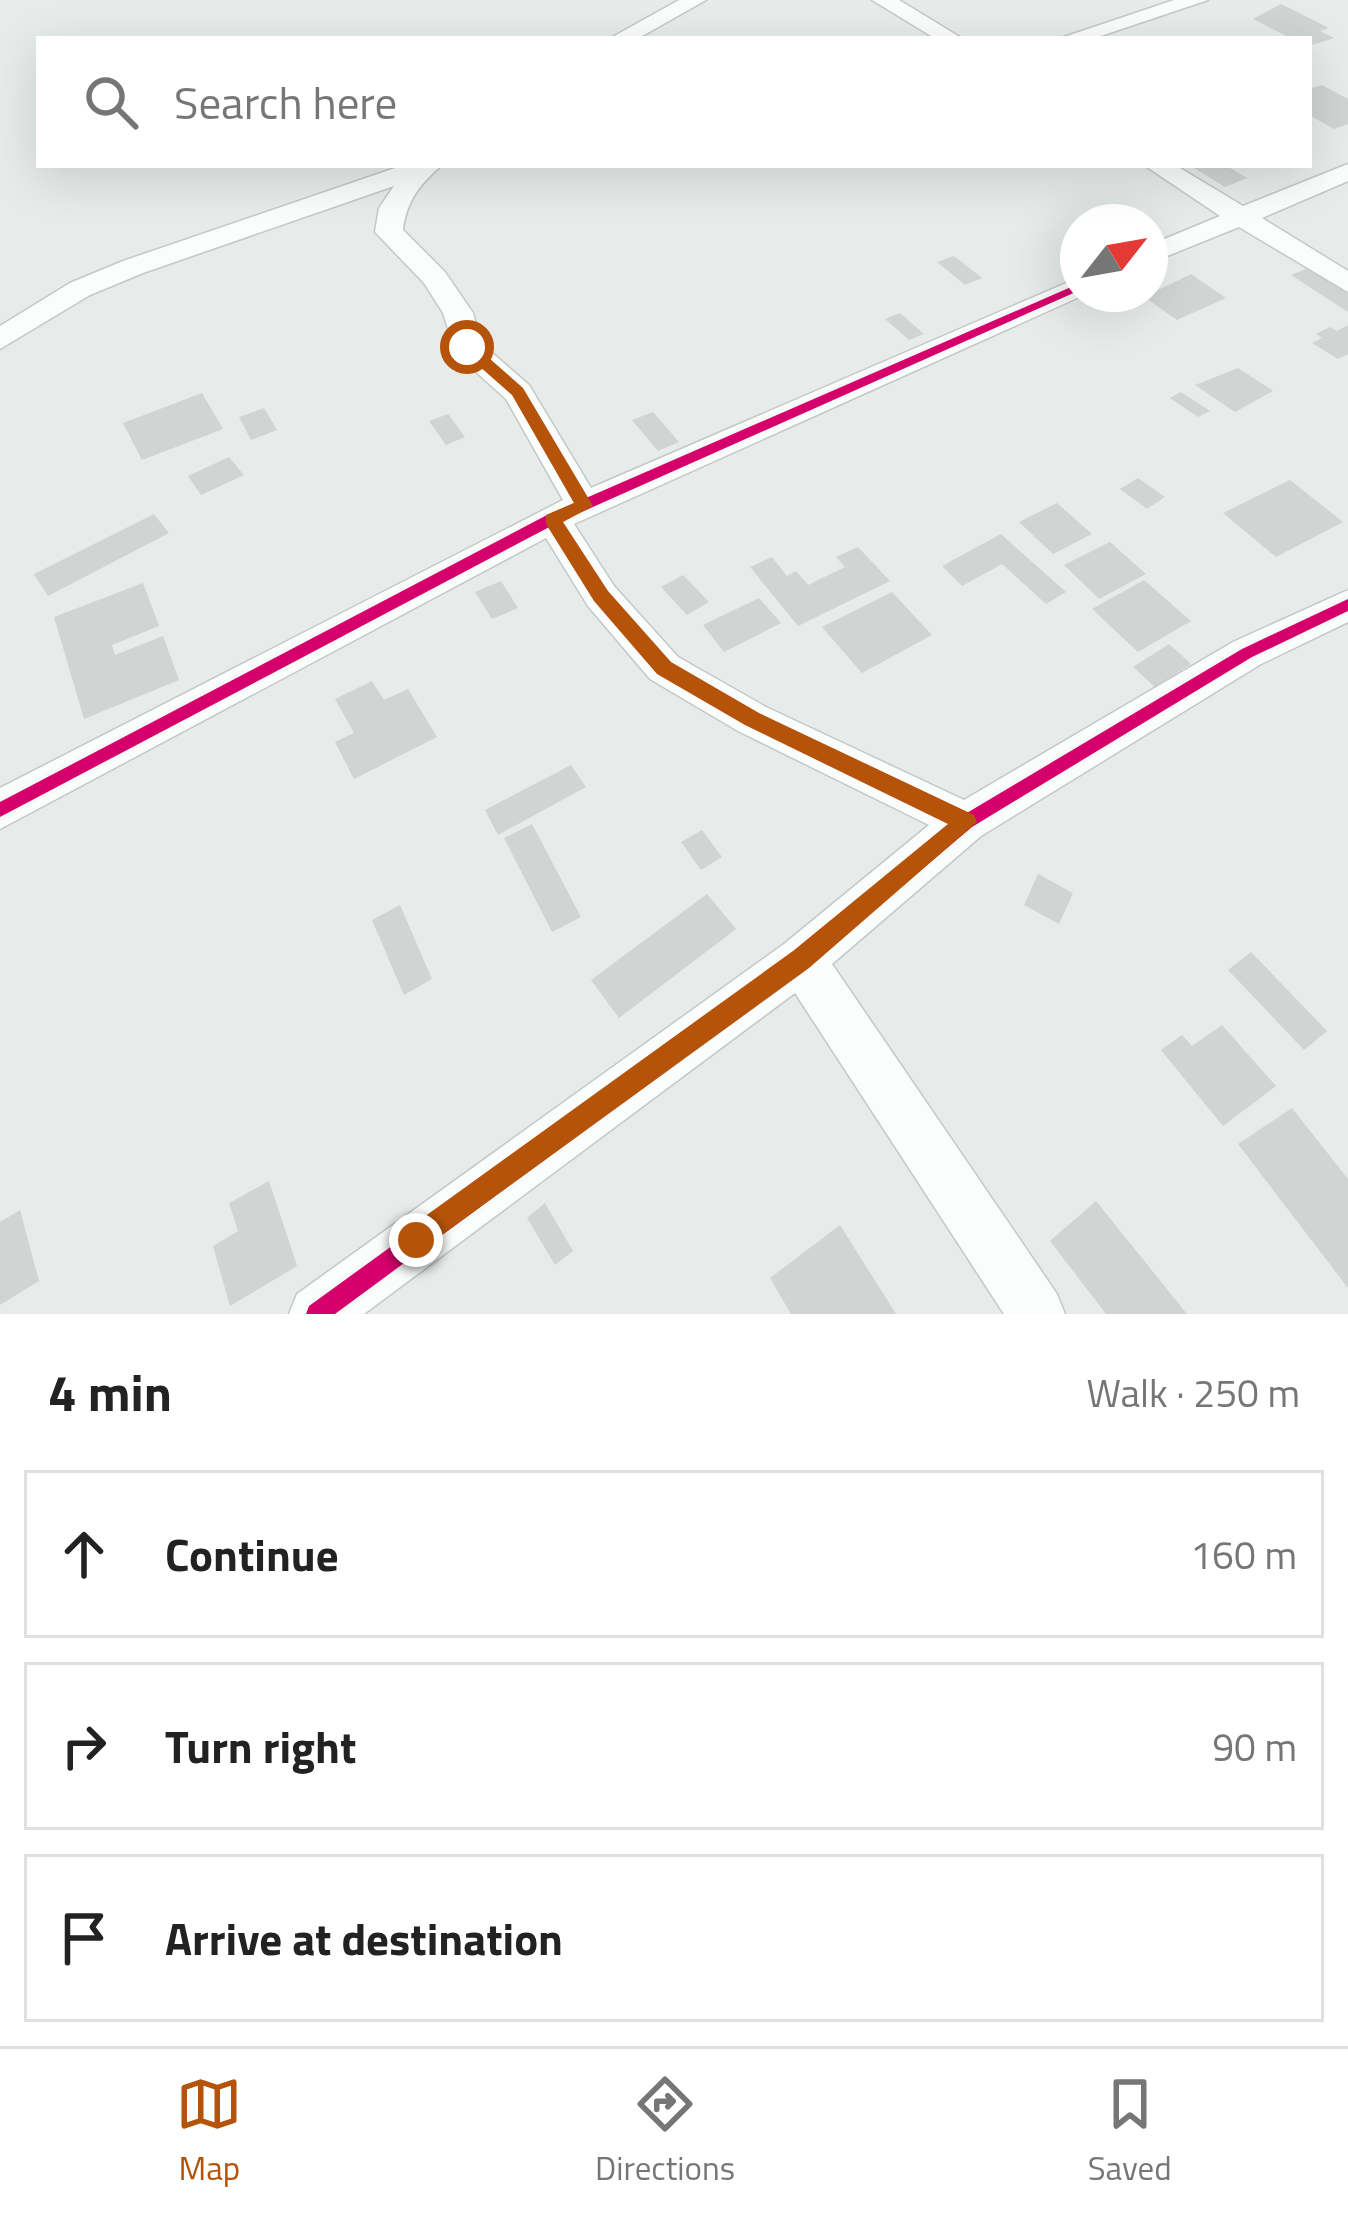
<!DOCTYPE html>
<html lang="en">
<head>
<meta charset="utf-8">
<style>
  body { margin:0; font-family:"Titillium Web",sans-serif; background:#f6f6f6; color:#222 }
  .compass { position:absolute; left:1060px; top:204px; width:108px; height:108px; border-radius:50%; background:#fff; box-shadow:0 12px 48px #0002; rotate:59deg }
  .stop { position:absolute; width:36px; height:36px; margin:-27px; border:9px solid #b45309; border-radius:50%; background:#fff }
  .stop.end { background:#b45309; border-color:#fff; box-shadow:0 3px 12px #0008 }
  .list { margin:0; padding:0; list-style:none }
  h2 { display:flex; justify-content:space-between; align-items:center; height:156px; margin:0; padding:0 48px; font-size:51px }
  h2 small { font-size:39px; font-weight:400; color:#767676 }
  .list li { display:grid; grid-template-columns:78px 1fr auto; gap:36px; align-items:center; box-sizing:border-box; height:168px; margin:0 24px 24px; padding:0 24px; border:3px solid #e0e0e0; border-radius:0px }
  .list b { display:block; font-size:45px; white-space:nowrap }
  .list em { font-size:39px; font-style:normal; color:#767676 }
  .icon { flex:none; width:66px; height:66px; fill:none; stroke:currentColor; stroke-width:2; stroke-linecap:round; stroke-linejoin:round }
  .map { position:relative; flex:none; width:1348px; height:1314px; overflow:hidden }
  .search { position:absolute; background:#fff; box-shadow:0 12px 48px #0002; left:36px; right:36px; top:36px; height:132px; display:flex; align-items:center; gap:30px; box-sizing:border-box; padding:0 42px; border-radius:0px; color:#767676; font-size:45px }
  .sheet { height:732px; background:#fff }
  nav { display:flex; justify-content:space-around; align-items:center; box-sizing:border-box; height:168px; border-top:3px solid #e0e0e0; background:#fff; font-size:33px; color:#767676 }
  nav a { display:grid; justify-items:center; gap:6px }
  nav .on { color:#b45309 }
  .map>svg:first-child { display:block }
</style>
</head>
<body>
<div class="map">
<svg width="1348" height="1314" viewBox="0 0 1348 1314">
  <rect width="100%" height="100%" fill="#e7ebe9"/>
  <path fill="#d0d4d2" d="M1281 4 1329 28 1320 31 1334 38 1309 46V39H1292L1253 19Z
    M1322 85 1348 99V124L1334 129 1309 115V89Z
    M1189 165H1225L1247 178 1225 187Z
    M954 256 982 278 965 285 937 262Z
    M1308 268 1348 294V312L1291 275Z
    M1191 274 1226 298 1177 320 1140 294H1150Z
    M900 313 924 334 909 340 885 319Z
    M1348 325V354L1338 359 1312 343 1322 338 1316 334 1330 327 1337 331Z
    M1238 368 1273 391 1235 412 1195 385Z
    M1181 392 1210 411 1198 417 1170 398Z
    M202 393 223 429 142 460 123 423Z
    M264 408 277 430 251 440 239 417Z
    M653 412 679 442 658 451 632 420Z
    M448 414 465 437 446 445 429 421Z
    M229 457 244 475 201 495 188 476Z
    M1138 478 1165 497 1147 509 1120 489Z
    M1290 480 1343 522 1276 557 1223 513Z
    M1057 503 1092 534 1053 554 1019 522Z
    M154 514 169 533 48 596 34 574Z
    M1001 534 1066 592 1046 604 1002 564 962 586 942 566Z
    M1110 542 1146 574 1099 599 1064 565Z
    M858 547 890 581 798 626 750 567 772 557 787 576 796 571 808 585 845 567 836 557Z
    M683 575 709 602 687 615 661 587Z
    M1144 580 1191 621 1138 652 1092 609Z
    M501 581 518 608 492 619 475 592Z
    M143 583 159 626 112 645 115 655 163 636 179 680 84 719 54 617Z
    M892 592 932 635 862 673 822 627Z
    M759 598 781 623 724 652 703 625Z
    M1169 644 1191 664 1155 687 1133 667Z
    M372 681 384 700 408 689 437 737 354 779 335 742 354 733 335 699Z
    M571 765 586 787 498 835 485 810Z
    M532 824 581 917 552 932 504 838Z
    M702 830 722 857 701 870 681 842Z
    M1038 874 1073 893 1059 924 1024 905Z
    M707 894 736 929 619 1018 591 980Z
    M400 905 432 979 404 995 372 920Z
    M1251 952 1327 1031 1304 1050 1228 970Z
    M1222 1025 1276 1086 1223 1126 1161 1050 1182 1035 1192 1046Z
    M1292 1108 1348 1179V1288L1238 1144Z
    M269 1181 297 1266 230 1306 213 1246 238 1231 229 1203Z
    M1096 1201 1187 1314H1106L1050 1241Z
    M545 1203 573 1251 555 1265 527 1218Z
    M20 1210 39 1281 0 1305V1222Z
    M840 1225 896 1314H791L770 1278Z"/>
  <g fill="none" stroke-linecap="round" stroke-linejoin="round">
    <g stroke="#c4c8c6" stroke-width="3">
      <path id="street" d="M679 0H706L637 39H609Z
        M872 0H899L963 39H936Z
        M1174 0H1208L1092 39H1058Z
        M1348 164V181L1262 218 1348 271V292L1239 227 1150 263V245L1220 216 1144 165H1175L1243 206Z
        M404 165H442C421 183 406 201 403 230L445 272 473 313 481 343 529 385 591 488 1078 278V294H1086L574 524 614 586 678 657 766 707 964 800 1233 642 1348 590V622L1261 664 981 836 832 964 1057 1294 1065 1314H1004L795 993 364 1314H289L297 1294 784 944 929 825 738 731 650 679 588 606 546 538 0 829V788L563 500 506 399 456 354 443 313 424 283 375 232 379 208 394 186 143 273 90 295 0 349V326L70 283 123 261Z"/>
    </g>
    <use href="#street" fill="#fbfcfc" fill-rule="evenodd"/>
    <g stroke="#f6faf7" stroke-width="7">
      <path id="cycleway" d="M1078 284V291L557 523 0 817V802L547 515Z
        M1348 599V611L1252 657 972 827 807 966 335 1314H306L309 1306 795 954 960 817 1242 649Z"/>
    </g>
    <use href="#cycleway" fill="#d6006c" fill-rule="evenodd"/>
  </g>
  <path fill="#b45309" d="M462 344H473L523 388 593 506 563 522 608 591 671 662 759 713 974 815 977 822 809 968 416 1254 406 1250 402 1240 406 1230 793 951 948 824 745 725 657 674 594 601 546 524V515L574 503 512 395 462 351Z"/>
</svg>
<svg class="compass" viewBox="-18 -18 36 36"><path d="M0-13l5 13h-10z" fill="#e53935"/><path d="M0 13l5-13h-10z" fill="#767676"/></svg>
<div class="stop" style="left:467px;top:347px"></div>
<div class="stop end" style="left:416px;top:1240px"></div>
<div class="search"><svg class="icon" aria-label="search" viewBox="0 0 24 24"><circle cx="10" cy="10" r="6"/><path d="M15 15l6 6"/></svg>Search here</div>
</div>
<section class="sheet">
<h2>4 min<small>Walk · 250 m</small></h2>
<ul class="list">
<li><svg class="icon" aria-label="ahead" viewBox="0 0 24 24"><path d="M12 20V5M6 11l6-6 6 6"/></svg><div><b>Continue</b></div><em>160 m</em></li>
<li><svg class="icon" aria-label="right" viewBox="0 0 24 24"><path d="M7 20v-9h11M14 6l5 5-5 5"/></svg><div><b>Turn right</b></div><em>90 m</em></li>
<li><svg class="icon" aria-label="arrive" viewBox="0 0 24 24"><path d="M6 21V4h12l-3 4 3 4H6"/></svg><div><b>Arrive at destination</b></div></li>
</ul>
</section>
<nav>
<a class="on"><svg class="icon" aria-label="map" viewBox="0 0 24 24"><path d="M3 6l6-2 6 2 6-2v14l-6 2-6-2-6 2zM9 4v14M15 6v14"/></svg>Map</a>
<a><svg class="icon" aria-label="directions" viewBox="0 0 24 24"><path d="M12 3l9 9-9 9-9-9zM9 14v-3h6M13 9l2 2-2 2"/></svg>Directions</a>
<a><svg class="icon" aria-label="saved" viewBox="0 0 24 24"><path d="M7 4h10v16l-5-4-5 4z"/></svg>Saved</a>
</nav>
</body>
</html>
